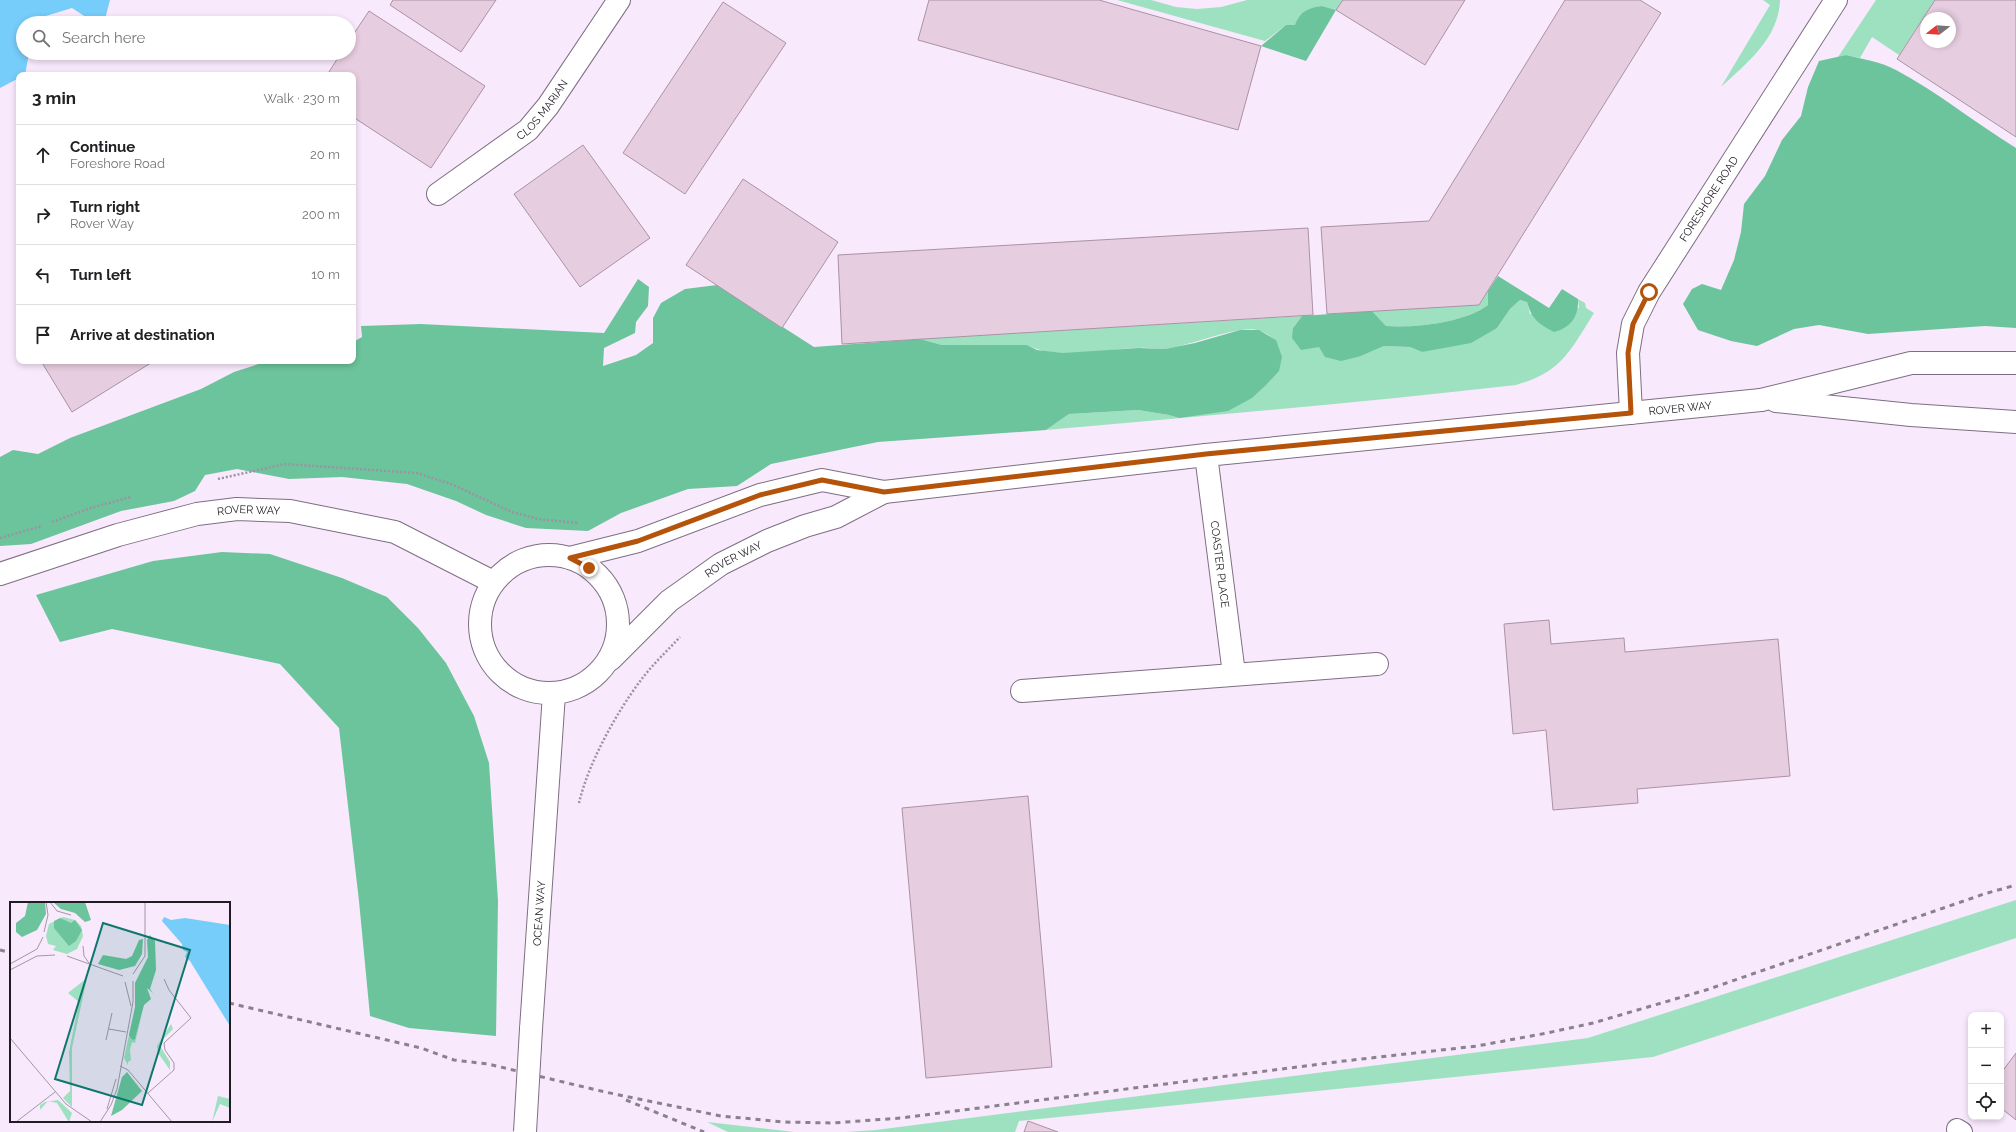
<!DOCTYPE html>
<html lang="en">
<head>
<meta charset="utf-8">
<style>
  body { margin:0; font-family:Raleway,sans-serif; background:#f6f6f6; color:#202124 }
  .controls { position:absolute; right:12px; bottom:12px; display:grid; overflow:hidden; border-radius:8px; box-shadow:0 2px 6px #0003 }
  .controls button { width:36px; height:36px; display:grid; place-items:center; padding:0; border:0; border-bottom:1px solid #e0e0e0; background:#fff; color:#202124; font:20px sans-serif }
  .compass { position:absolute; left:1920px; top:12px; width:36px; height:36px; border-radius:50%; background:#fff; box-shadow:0 2px 6px #0003; rotate:253deg }
  .stop { position:absolute; width:12px; height:12px; margin:-9px; border:3px solid #b45309; border-radius:50%; background:#fff }
  .stop.end { background:#b45309; border-color:#fff; box-shadow:0 1px 4px #0008 }
  .list { margin:0; padding:0; list-style:none }
  h2 { display:flex; justify-content:space-between; align-items:center; height:52px; margin:0; padding:0 16px; font-size:17px }
  h2 small { font-size:13px; font-weight:400; color:#757577 }
  .list li { display:grid; grid-template-columns:26px 1fr auto; gap:12px; align-items:center; box-sizing:border-box; height:60px; padding:0 16px; border-top:1px solid #e0e0e0 }
  .list b { display:block; font-size:15px; white-space:nowrap }
  .list p { margin:0; font-size:13px; white-space:nowrap; color:#757577 }
  .list em { font-size:13px; font-style:normal; color:#757577 }
  .icon { flex:none; width:22px; height:22px; fill:none; stroke:currentColor; stroke-width:2; stroke-linecap:round; stroke-linejoin:round }
  .map { position:relative; flex:none; width:2016px; height:1132px; overflow:hidden }
  .search { position:absolute; background:#fff; box-shadow:0 2px 6px #0003; left:16px; top:16px; width:340px; height:44px; display:flex; align-items:center; gap:10px; box-sizing:border-box; padding:0 14px; border-radius:22px; color:#757577; font-size:15px }
  .panel { position:absolute; background:#fff; box-shadow:0 2px 6px #0003; left:16px; top:72px; width:340px; height:292px; border-radius:8px }
  .map>svg:first-child { display:block }
</style>
</head>
<body>
<div class="map">
<svg width="2016" height="1132" viewBox="0 0 2016 1132">
  <rect width="100%" height="100%" fill="#f8e9fc"/>
  <path fill="#9ee1c0" d="M1117 0H1151L1176 7 1197 9 1221 7 1247 0H1343L1336 10 1322 6 1295 25H1286L1265 41Z
    M1763 0H1780C1779 38 1747 63 1721 87L1770 5Z
    M1876 0H1935L1899 55 1872 37 1860 58 1846 55 1838 57Z
    M1488 291V305C1464 323 1415 328 1386 326L1372 311 1479 305Z
    M1578 299 1585 303 1586 308 1594 313C1570 351 1562 372 1516 385 1359 403 1203 416 1046 430L1069 414 1138 410 1169 415 1179 418 1276 340C1271 337 1266 333 1260 331 1242 323 1188 347 1165 349 1156 349 1147 347 1138 348 1102 349 1060 361 1027 345H942L920 339 1302 316 1293 328 1319 347 1361 356 1384 346 1410 347 1422 352 1497 328 1510 309 1520 300 1527 302 1530 314 1579 308Z
    M2016 900V938L1653 1057 1019 1121 1015 1132H846L876 1130 1588 1038Z
    M707 1122 794 1132H728Z"/>
  <path fill="#6cc49c" d="M1322 6 1336 10 1306 61 1261 46 1286 25H1295C1300 11 1309 8 1322 6Z
    M1846 55C1863 59 1881 62 1896 70 1938 92 1975 123 2016 148V328L1985 326 1868 334 1819 325 1794 329 1757 346 1731 341 1698 330 1683 304 1692 289 1702 284 1721 290 1734 260 1741 232 1744 204 1765 176 1782 140 1801 116 1808 87 1819 61Z
    M1498 276 1549 308 1562 289 1578 299C1579 316 1571 328 1554 332 1539 324 1532 320 1527 302L1520 300 1510 309 1497 328 1471 343 1422 352 1410 347 1384 346 1361 356 1341 361 1325 357 1319 347 1301 350 1292 338 1293 328 1302 316 1372 311 1386 326C1415 328 1464 323 1488 305V291Z
    M638 279 649 287 648 306 636 322 635 333 604 348 603 366 636 355 653 343V318L661 303 685 289 717 285 814 347 920 339 942 345H1027L1037 350 1063 353 1139 348 1165 349 1195 343 1240 330H1259L1276 340 1282 357 1279 371 1266 385 1252 398 1228 411 1179 418 1169 415 1138 410 1069 414 1046 430 878 442 771 464 737 486 688 489 621 513 588 531 526 528 486 515 456 501 407 484 342 477 289 479 237 469 205 475 195 491 174 501 121 511 31 544 0 546V457L13 450 38 454 70 438 201 389 234 372 262 363 272 361H295L302 364 309 361H353V342L362 337 361 326 421 324 604 333Z
    M222 552 270 554 342 578 387 597 418 628 446 663 474 716 489 763 498 901 496 1036 409 1028 370 1016 359 901 339 728 280 664 112 629 60 642 36 595 153 561Z"/>
  <path fill="#76cdf9" d="M0 0H110L104 23H95L72 8 36 19 35 23H23V53H29L25 75H19V78L0 88Z"/>
  <path fill="#e6cddf" stroke="#aa92a4" fill-rule="evenodd" d="M393 0H496L461 52 390 5Z
    M929 0H1099L1261 46 1238 130 918 40Z
    M1343 0H1465L1425 65 1336 10Z
    M1565 0H1640L1661 13 1479 305 1327 314 1321 227 1429 221Z
    M1935 0H2016V137L1897 59ZM1926 18H1950V42H1926Z
    M723 2 786 43 685 194 623 153Z
    M369 11 485 86 431 168 353 117V75H327L341 53H349V41Z
    M583 145 650 238 580 287 514 194Z
    M743 179 838 242 782 328 686 265Z
    M1308 228 1313 315 842 344 838 255Z
    M41 361H154L72 412Z
    M1549 620 1551 644 1624 638 1625 652 1778 639 1790 776 1637 789 1638 803 1553 810 1546 730 1513 734 1504 624Z
    M1028 796 1052 1067 926 1078 902 808Z
    M2016 1053V1120L2001 1108V1073Z
    M1028 1121 1058 1132H1024Z"/>
  <g fill="none" stroke-linecap="round" stroke-linejoin="round">
    <g stroke="#7e6e83" stroke-width="22">
      <path id="lane" d="M1957 1129 1962 1132"/>
    </g>
    <g stroke="#7e6e83" stroke-width="24">
      <g id="street">
        <path id="s1" d="M438 194 528 130 548 106 619 0"/>
        <path d="M1761 400 1911 363H2016"/>
        <path d="M1776 401 1911 415 2016 422"/>
        <path id="s2" d="M1631 413 1628 353 1633 324 1649 292 1836 0"/>
        <path id="s3" d="M1206 455 1234 674"/>
        <path d="M1022 691 1377 664"/>
      </g>
    </g>
    <g stroke="#7e6e83" stroke-width="24">
      <g id="secondary">
        <circle cx="549" cy="624" r="69"/>
        <path id="s4" d="M570 558 638 541 760 495 822 480 884 492 1206 455 1761 400"/>
        <path id="s5" d="M0 574 118 535 197 514 237 509 290 511 395 532 493 582"/>
        <path id="s6" d="M611 659 669 601 721 564 767 541 805 526 836 517 884 492"/>
        <path id="s7" d="M531 1029 554 694"/>
      </g>
    </g>
    <path stroke="#9d92a0" stroke-width="2.5" stroke-dasharray="2 2" stroke-linecap="butt" d="M218 479 285 464 417 473 451 484 512 512 538 519 578 523
      M52 522 94 507 131 497
      M0 538 42 526
      M579 803C588 764 616 713 641 680 652 665 667 651 680 637"/>
    <use href="#lane" stroke="#fff" stroke-width="20"/>
    <use href="#street" stroke="#fff" stroke-width="22"/>
    <use href="#secondary" stroke="#fff" stroke-width="22"/>
    <path stroke="#8b818e" stroke-width="3" stroke-dasharray="5 5" stroke-linecap="butt" d="M0 950 11 953
      M229 1003 421 1048 454 1060 488 1064 605 1092 721 1116 784 1122 832 1123 901 1118 1344 1061 1477 1046 1547 1033 1593 1023 1706 990 1984 894 2016 885
      M626 1100 704 1132"/>
    <g stroke="#7e6e83" stroke-width="24" stroke-linecap="butt">
      <path id="secondary-bridge" d="M525 1132 531 1029"/>
    </g>
    <use href="#secondary-bridge" stroke="#fff" stroke-width="22"/>
  </g>
  <g fill="none" stroke-linecap="round" stroke-linejoin="round">
    <path stroke="#b45309" stroke-width="5" d="M589 568 570 558 638 541 760 495 822 480 884 492 1206 454 1631 413 1628 353 1633 324 1649 292"/>
  </g>
  <g text-anchor="middle" dominant-baseline="central" stroke-width="4" stroke-linejoin="round" paint-order="stroke">
    <g font-size="11" fill="#211b23" stroke="#fff">
      <text stroke="none"><textPath href="#s1" startOffset="135">CLOS MARIAN</textPath></text>
      <text stroke="none"><textPath href="#s2" startOffset="236">FORESHORE ROAD</textPath></text>
      <text stroke="none"><textPath href="#s4" startOffset="1128">ROVER WAY</textPath></text>
      <text stroke="none"><textPath href="#s5" startOffset="258">ROVER WAY</textPath></text>
      <text stroke="none"><textPath href="#s6" startOffset="159">ROVER WAY</textPath></text>
      <text stroke="none"><textPath href="#s3" startOffset="110">COASTER PLACE</textPath></text>
      <text stroke="none"><textPath href="#s7" startOffset="116">OCEAN WAY</textPath></text>
    </g>
  </g>
  <g transform="translate(10 902)">
    <rect width="220" height="220" fill="#f8e9fc"/>
    <path d="M53 15 65 18 71 24 73 34 67 47 57 52 43 48 46 44 38 42 36 34 39 22ZM77 76 62 146V205L53 196 60 189 59 150 69 100 58 91ZM132 111 125 141 122 140 120 148 121 158 118 160V163L114 156 117 142 120 129 122 118 121 138 125 136ZM161 122 163 127 153 137 150 144 160 160V168L148 151 147 144ZM208 194 220 197V206L210 202 202 220ZM48 198 62 211 59 220 47 201 38 199 30 208V203L35 200Z" fill="#9ee1c0"/>
    <path d="M18 0H35L36 12 27 28 12 35 6 30V21L15 14ZM43 0H75L81 18 75 20 65 11 51 7ZM50 16 61 21 65 18 72 28 66 39 59 44 44 26V19ZM140 33 145 39 146 68 140 87 143 91 137 86 141 97 134 103 125 137 122 138 119 133 125 105V81L138 55 137 38ZM133 37 132 52 125 64 109 68 88 62 93 53 116 57 122 54 129 38ZM117 170 132 189 112 208 101 214 112 175Z" fill="#6cc49c"/>
    <path d="M154 15 161 18 175 16 220 23V124L180 59 175 55 177 50 173 48 172 42 152 19Z" fill="#76cdf9"/>
    <path fill="none" stroke="#a297a5" stroke-width="1" d="M40 0 47 9 61 13M34 30 38 13 36 0M73 44 74 54 79 61M57 54 113 74M0 62 27 47 33 35M0 68 27 54 45 53M123 72 135 54V0M115 80 121 104M99 127 116 130M0 136 56 202 82 220M96 138 102 111M110 164 118 168 162 220M138 191 164 168V161L155 148 154 141 181 116 159 88 154 77M97 207 106 177M6 220 45 190M90 220 101 203 107 187 123 100V79"/>
    <path fill="#0f766e" fill-opacity="0.15" stroke="#0f766e" stroke-width="2" d="M93 21 180 48 132 203 45 177Z"/>
    <rect width="220" height="220" fill="none" stroke="#211b23" stroke-width="2"/>
  </g>
</svg>
<div class="controls">
<button>+</button>
<button>−</button>
<button><svg class="icon" aria-label="locate" viewBox="0 0 24 24"><circle cx="12" cy="12" r="6"/><path d="M12 2v4M12 18v4M2 12h4M18 12h4"/></svg></button>
</div>
<svg class="compass" viewBox="-18 -18 36 36"><path d="M0-13l5 13h-10z" fill="#e53935"/><path d="M0 13l5-13h-10z" fill="#757577"/></svg>
<div class="stop" style="left:1649px;top:292px"></div>
<div class="stop end" style="left:589px;top:568px"></div>
<div class="search"><svg class="icon" aria-label="search" viewBox="0 0 24 24"><circle cx="10" cy="10" r="6"/><path d="M15 15l6 6"/></svg>Search here</div>
<section class="panel">
<h2>3 min<small>Walk · 230 m</small></h2>
<ul class="list">
<li><svg class="icon" aria-label="ahead" viewBox="0 0 24 24"><path d="M12 20V5M6 11l6-6 6 6"/></svg><div><b>Continue</b><p>Foreshore Road</p></div><em>20 m</em></li>
<li><svg class="icon" aria-label="right" viewBox="0 0 24 24"><path d="M7 20v-9h11M14 6l5 5-5 5"/></svg><div><b>Turn right</b><p>Rover Way</p></div><em>200 m</em></li>
<li><svg class="icon" aria-label="left" viewBox="0 0 24 24"><path d="M17 20v-9H6M10 6l-5 5 5 5"/></svg><div><b>Turn left</b></div><em>10 m</em></li>
<li><svg class="icon" aria-label="arrive" viewBox="0 0 24 24"><path d="M6 21V4h12l-3 4 3 4H6"/></svg><div><b>Arrive at destination</b></div></li>
</ul>
</section>
</div>
</body>
</html>
